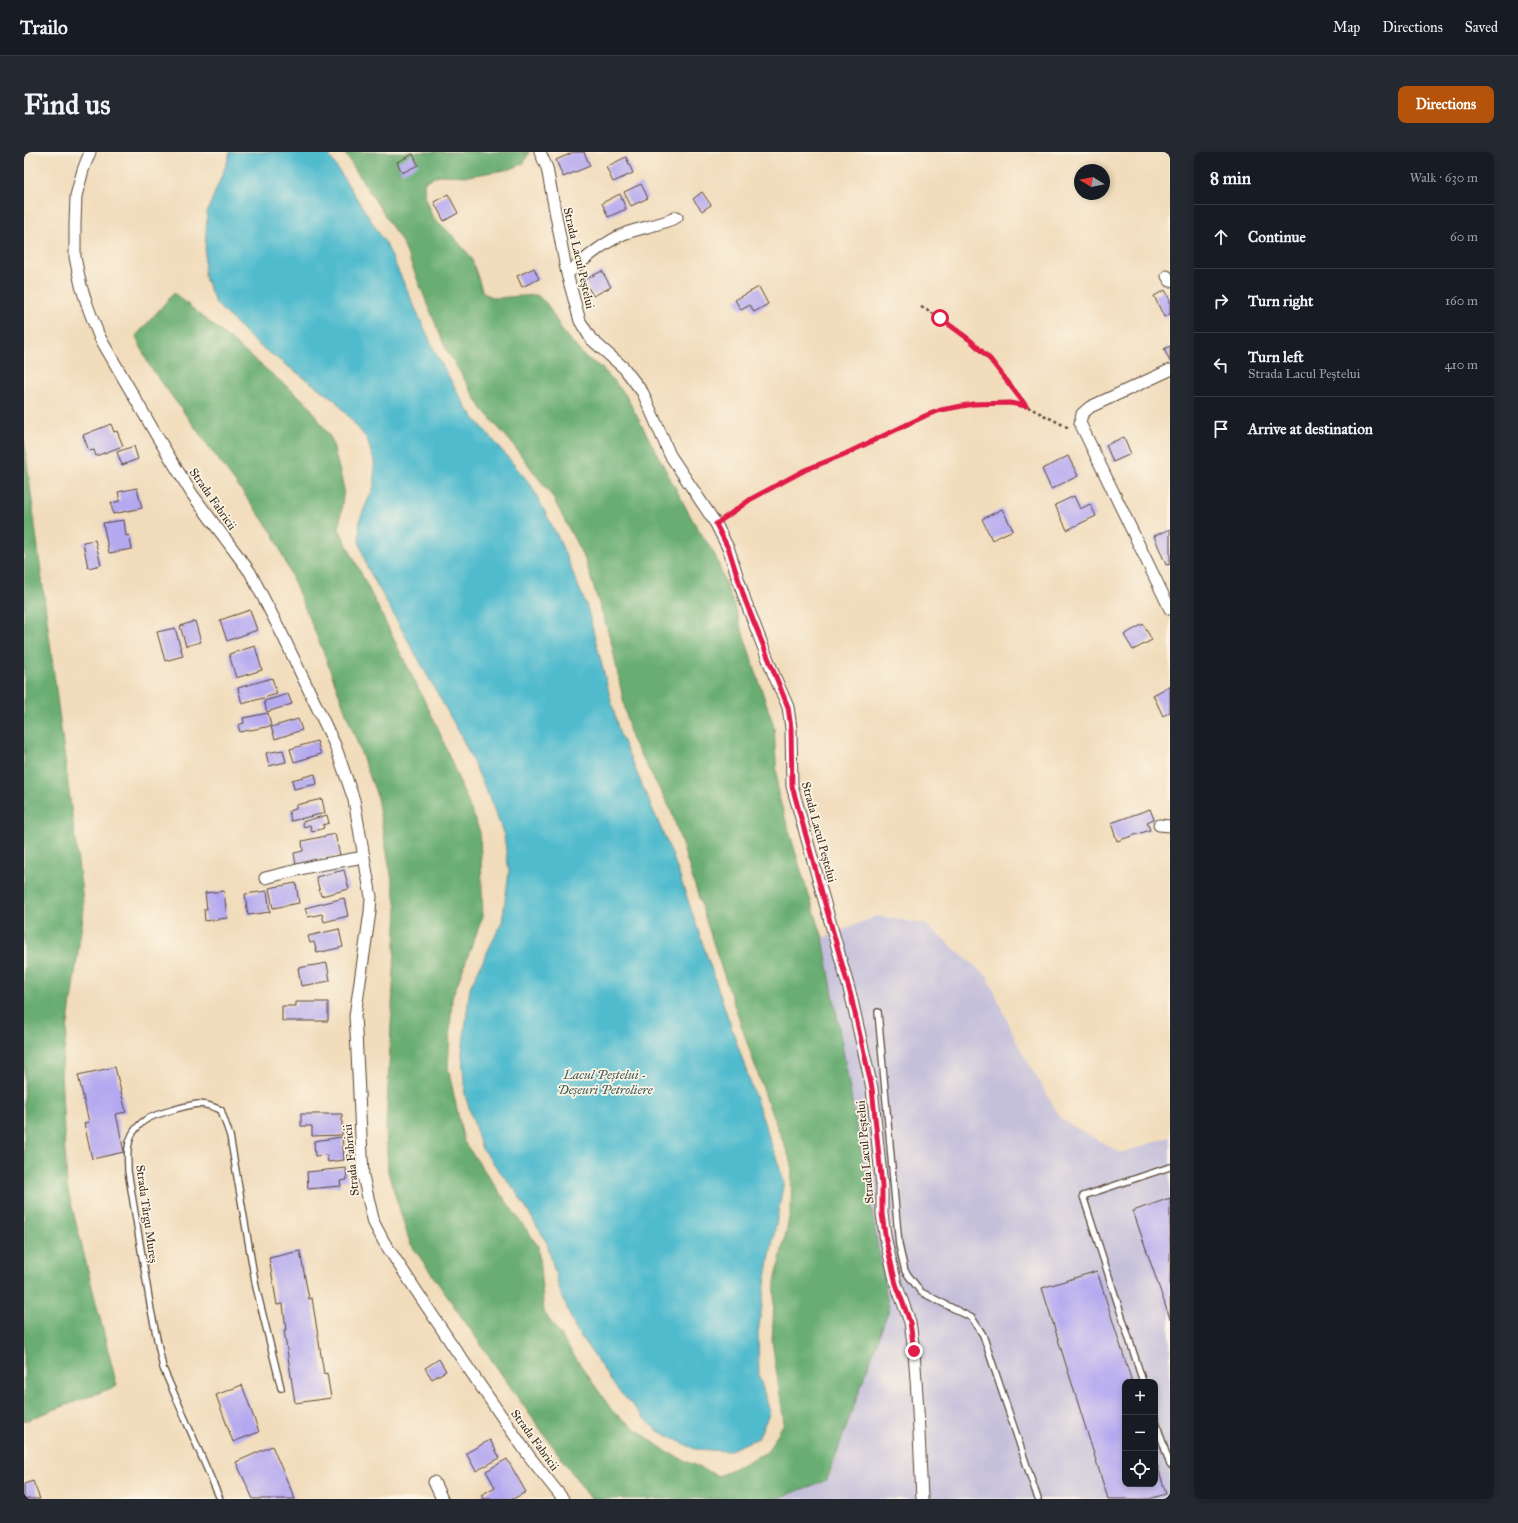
<!DOCTYPE html>
<html lang="en">
<head>
<meta charset="utf-8">
<style>
  body { margin:0; font-family:"IM FELL Great Primer",serif; background:#242831; color:#f1f3f6 }
  .controls { position:absolute; right:12px; bottom:12px; display:grid; overflow:hidden; border-radius:8px; box-shadow:0 2px 6px #0003 }
  .controls button { width:36px; height:36px; display:grid; place-items:center; padding:0; border:0; border-bottom:1px solid #363941; background:#171b24; color:#f1f3f6; font:20px sans-serif }
  .compass { position:absolute; left:1050px; top:12px; width:36px; height:36px; border-radius:50%; background:#171b24; box-shadow:0 2px 6px #0003; rotate:280deg }
  .stop { position:absolute; width:12px; height:12px; margin:-9px; border:3px solid #e11d48; border-radius:50%; background:#fff }
  .stop.end { background:#e11d48; border-color:#fff; box-shadow:0 1px 4px #0008 }
  .list { margin:0; padding:0; list-style:none }
  h2 { display:flex; justify-content:space-between; align-items:center; height:52px; margin:0; padding:0 16px; font-size:17px }
  h2 small { font-size:13px; font-weight:400; color:#9ea1a6 }
  .list li { display:grid; grid-template-columns:26px 1fr auto; gap:12px; align-items:center; box-sizing:border-box; height:64px; padding:0 16px; border-top:1px solid #363941 }
  .list b { display:block; font-size:15px; white-space:nowrap }
  .list p { margin:0; font-size:13px; white-space:nowrap; color:#9ea1a6 }
  .list em { font-size:13px; font-style:normal; color:#9ea1a6 }
  .icon { flex:none; width:22px; height:22px; fill:none; stroke:currentColor; stroke-width:2; stroke-linecap:round; stroke-linejoin:round }
  .map { position:relative; flex:none; width:1146px; height:1347px; overflow:hidden; border-radius:8px }
  header { display:flex; align-items:center; gap:24px; box-sizing:border-box; height:56px; padding:0 20px; background:#171b24; border-bottom:1px solid #363941 }
  header strong { font-size:19px }
  nav { display:flex; gap:22px; margin-inline-start:auto; font-size:14px }
  .intro { display:flex; align-items:center; justify-content:space-between; box-sizing:border-box; height:96px; padding:0 24px }
  h1 { margin:0; font-size:28px }
  .button { padding:10px 18px; border-radius:8px; background:#b45309; color:#fff; font-size:14px; font-weight:700 }
  main { display:flex; gap:24px; padding:0 24px }
  aside { flex:1; background:#171b24; border-radius:8px; box-shadow:0 2px 6px #0003 }
  .map>svg:first-child { display:block }
</style>
</head>
<body>
<header>
<strong>Trailo</strong>
<nav><a>Map</a><a>Directions</a><a>Saved</a></nav>
</header>
<div class="intro"><h1>Find us</h1><a class="button">Directions</a></div>
<main>
<div class="map">
<svg width="1146" height="1347" viewBox="0 0 1146 1347">
  <rect width="100%" height="100%" fill="#fcf5e5"/>
  <filter id="ink" filterUnits="userSpaceOnUse"><feTurbulence type="fractalNoise" baseFrequency=".025" numOctaves="2"/><feDisplacementMap in="SourceGraphic" scale="8" xChannelSelector="R" yChannelSelector="G"/><feConvolveMatrix kernelMatrix="1 2 1 2 8 2 1 2 1" color-interpolation-filters="sRGB"/></filter>
  <filter id="wash" filterUnits="userSpaceOnUse"><feTurbulence type="fractalNoise" baseFrequency=".012" numOctaves="4" result="noise"/><feDisplacementMap in="SourceGraphic" scale="16" xChannelSelector="R" yChannelSelector="G"/><feGaussianBlur stdDeviation="0.9" result="paint"/><feColorMatrix in="noise" values="0 0 0 0 0 0 0 0 0 0 0 0 0 0 0 0 0 1.4 0 .05"/><feComposite in="paint" operator="in"/></filter>
  <g filter="url(#wash)">
    <rect width="100%" height="100%" fill="#f1dcbb"/>
    <path fill="#c5c0da" fill-rule="evenodd" d="M853 764 901 772 964 825 995 895 1038 968 1097 1001 1146 985V1347H752L804 1328 865 1157 799 786ZM1101 1230H1131V1332H1101Z"/>
    <path fill="#69ad72" stroke="#526c48" d="M320 0H505L500 11 487 17 445 24 415 23 400 30 401 46 408 64 427 82 447 105 459 141 471 146 513 143 523 152 539 180 560 204 579 217 601 242 668 367 691 403 711 457 750 575 754 642 778 722 799 786 865 1157 803 1328 752 1347H567L499 1253 386 1091 364 1020 362 975 373 755 352 641 299 499 250 383 125 213 112 184 150 141 284 252 308 288 320 337 315 377 413 574 456 680 459 764 428 846 424 916 440 990 514 1094 520 1160 589 1260 643 1300 694 1324 743 1300 760 1271 748 1189 751 1130 767 1057 768 1012 746 957 693 803 647 658 607 586 587 489 561 408 528 344 487 290 458 257 421 195 379 92Z
      M0 287 60 757 37 921 43 1035 93 1234 0 1269Z"/>
    <path fill="#51bbce" stroke="#467276" d="M206 0H303L362 92 412 202 443 257 507 333 534 385 563 455 595 580 648 702 760 1029 743 1120 734 1181 735 1224 746 1260 734 1286 704 1299 671 1297 632 1278 592 1236 551 1176 535 1136 523 1091 491 1038 458 997 441 943 438 901 446 835 478 770 485 720 480 683 463 640 436 582 343 415 335 389 336 367 351 332 350 309 343 287 311 248 233 192 192 152 180 123 183 60 204 8Z"/>
    <g id="blocks">
      <path fill="#b4a8f0" d="M550 0H560L566 14 539 25 532 8Z
        M389 2 394 13 378 21 373 10Z
        M602 5 609 21 589 30 582 15Z
        M617 32 624 46 607 54 600 40Z
        M678 40 687 53 678 59 669 47Z
        M424 42 434 61 420 69 410 50Z
        M596 42 602 57 584 65 578 51Z
        M510 116 515 127 498 135 493 124Z
        M578 119 587 135 569 144 560 128Z
        M735 135 744 152 730 160 726 153 717 158 711 148Z
        M1141 138 1146 148V162L1140 165 1130 144Z
        M1146 194V210L1140 197Z
        M87 272 90 280 93 279 99 294 72 304 70 298 65 299 59 283Z
        M1100 285 1107 302 1089 310 1082 293Z
        M110 294 114 307 98 313 93 300Z
        M1044 304 1054 324 1027 337 1018 317Z
        M113 336 118 356 89 362 87 351 96 349 94 340Z
        M1050 344 1056 357 1066 352 1072 364 1043 378 1031 353Z
        M978 357 989 378 968 388 958 367Z
        M100 368 102 384 105 383 108 397 85 401 79 371Z
        M1146 377V412L1142 413 1130 384Z
        M71 388 77 413 64 416 59 390Z
        M226 458 233 478 203 489 196 468Z
        M171 469 177 490 162 494 156 474Z
        M1119 472 1128 488 1109 498 1100 483Z
        M151 476 159 504 141 509 133 480Z
        M231 494 238 518 212 526 205 502Z
        M248 526 253 542 218 552 214 536Z
        M1146 534V560L1139 564 1129 543Z
        M264 542 268 552 243 560 240 549Z
        M244 561 247 574 216 580 214 573 220 571 219 566Z
        M274 567 278 578 251 587 247 575Z
        M293 589 297 602 270 610 266 597Z
        M259 598 262 610 245 614 242 601Z
        M291 622 293 632 270 637 268 628Z
        M298 647 301 661 267 669 265 659 272 657V653Z
        M1126 657 1130 667 1123 670 1126 678 1093 689 1087 671Z
        M303 663 305 671 299 673 300 676 288 680 286 673 280 675 278 670Z
        M311 682 316 703 272 713 270 701 279 699 278 689Z
        M320 718 325 737 297 744 292 725Z
        M272 731 275 751 249 756 245 736Z
        M200 739 203 766 181 769 180 757H183L181 741Z
        M243 739 246 760 224 763 221 742Z
        M320 746 324 764 300 770 298 762 284 765 281 756Z
        M315 777 319 795 293 801 290 790 286 791 284 784Z
        M303 811 306 829 277 834 274 816Z
        M272 850H304V869H258V854H272Z
        M91 915 102 960 92 962 100 1000 68 1007 60 971 65 970 54 923Z
        M277 962H318V983L288 984V974H277Z
        M318 985 320 1008 304 1010 303 1003 291 1004 290 989Z
        M322 1016 323 1028 316 1029 317 1034 284 1037 283 1020Z
        M1146 1046V1167L1109 1059Z
        M276 1099 285 1147 288 1146 300 1222 303 1221 307 1246 271 1251 260 1178H262L259 1152 253 1153 245 1106Z
        M1073 1119 1108 1230H1101V1332H1131V1306L1142 1342 1125 1347H1084L1018 1136Z
        M415 1207 422 1219 408 1227 401 1216Z
        M218 1233 235 1280 209 1290 192 1243Z
        M466 1288 476 1306 452 1319 442 1301Z
        M248 1294 271 1347H229L212 1310Z
        M483 1307 502 1340 489 1347H459L457 1343 471 1335 462 1319Z
        M9 1329 16 1347H0V1332Z"/>
    </g>
  </g>
  <g filter="url(#ink)">
    <use href="#blocks" fill-opacity="0" stroke="#564536" stroke-width="1"/>
    <g fill="none" stroke-linecap="round" stroke-linejoin="round">
      <g stroke="#564536" stroke-width="8">
        <path id="service" d="M854 860 875 1093 881 1119 897 1140 948 1166 959 1183 1014 1347
          M1119 1230 1059 1044 1146 1015
          M1131 1267 1146 1313
          M196 1347 139 1216 127 1158 104 1019C104 1008 102 995 107 985 109 979 117 970 123 967 132 962 164 953 174 952 182 952 190 955 197 958L206 984 232 1135 257 1236"/>
      </g>
      <g stroke="#564536" stroke-width="13">
        <path id="minor" d="M66 0 59 18 52 44 51 72V105L57 134 65 158 75 184 131 281 168 342 226 420 259 484 311 593 330 648 347 745 346 760 331 864 332 880 339 1024 350 1071 360 1090 429 1194 505 1304 539 1347
          M516 0 523 16 543 122 556 169 567 187 600 216 619 241 646 303 692 372 705 398 721 448 750 523 764 555 767 576 768 634 827 844 848 936 858 1034V1062L862 1089 872 1132 886 1170 890 1199 894 1258 898 1347
          M543 122C561 107 580 90 602 81 619 75 637 73 653 65
          M1143 124 1146 129
          M1146 218 1066 255 1058 262 1056 271 1146 457
          M1135 673 1146 674
          M241 726 289 714 340 705
          M410 1330 418 1347"/>
      </g>
      <path stroke="#564536" stroke-width="2.5" stroke-dasharray="3 3" stroke-linecap="butt" d="M897 155C942 178 973 213 1002 253
        M701 366 727 347 781 318 821 302 903 263 917 258 949 252 985 251 1002 254 1045 276"/>
      <use href="#service" stroke="#fff" stroke-width="5.5"/>
      <use href="#minor" stroke="#fff" stroke-width="11"/>
    </g>
  </g>
  <g fill="none" stroke-linecap="round" stroke-linejoin="round" filter="url(#ink)">
    <path stroke="#e11d48" stroke-width="5" d="M890 1199 886 1170 872 1132 862 1089 858 1062V1034L848 936 827 844 768 634 767 576 764 555 721 448 705 398 692 372 727 347 781 318 821 302 903 263 917 258 949 252 986 251 1002 254 966 207 946 188 916 166"/>
  </g>
  <g text-anchor="middle" dominant-baseline="central" stroke-width="3.5" stroke-linejoin="round" paint-order="stroke">
    <g font-size="12" fill="#3b2a1e" stroke="#fcf5e5">
      <text transform="translate(555 106) rotate(77)">Strada Lacul Peștelui</text>
      <text transform="translate(189 347) rotate(55)">Strada Fabricii</text>
      <text transform="translate(795 680) rotate(75)">Strada Lacul Peștelui</text>
      <text transform="translate(841 1000) rotate(-95)">Strada Lacul Peștelui</text>
      <text transform="translate(327 1008) rotate(-96)">Strada Fabricii</text>
      <text transform="translate(123 1062) rotate(82)">Strada Târgu Mureș</text>
      <text transform="translate(511 1288) rotate(54)">Strada Fabricii</text>
    </g>
    <g font-size="13" font-style="italic" fill="#435d5c" stroke="#fcf5e5">
      <text x="581" y="923">Lacul Peștelui -<tspan x="581" dy="15">Deșeuri Petroliere</tspan></text>
    </g>
  </g>
</svg>
<div class="controls">
<button>+</button>
<button>−</button>
<button><svg class="icon" aria-label="locate" viewBox="0 0 24 24"><circle cx="12" cy="12" r="6"/><path d="M12 2v4M12 18v4M2 12h4M18 12h4"/></svg></button>
</div>
<svg class="compass" viewBox="-18 -18 36 36"><path d="M0-13l5 13h-10z" fill="#e53935"/><path d="M0 13l5-13h-10z" fill="#9ea1a6"/></svg>
<div class="stop" style="left:916px;top:166px"></div>
<div class="stop end" style="left:890px;top:1199px"></div>
</div>
<aside>
<h2>8 min<small>Walk · 630 m</small></h2>
<ul class="list">
<li><svg class="icon" aria-label="ahead" viewBox="0 0 24 24"><path d="M12 20V5M6 11l6-6 6 6"/></svg><div><b>Continue</b></div><em>60 m</em></li>
<li><svg class="icon" aria-label="right" viewBox="0 0 24 24"><path d="M7 20v-9h11M14 6l5 5-5 5"/></svg><div><b>Turn right</b></div><em>160 m</em></li>
<li><svg class="icon" aria-label="left" viewBox="0 0 24 24"><path d="M17 20v-9H6M10 6l-5 5 5 5"/></svg><div><b>Turn left</b><p>Strada Lacul Peștelui</p></div><em>410 m</em></li>
<li><svg class="icon" aria-label="arrive" viewBox="0 0 24 24"><path d="M6 21V4h12l-3 4 3 4H6"/></svg><div><b>Arrive at destination</b></div></li>
</ul>
</aside>
</main>
</body>
</html>
